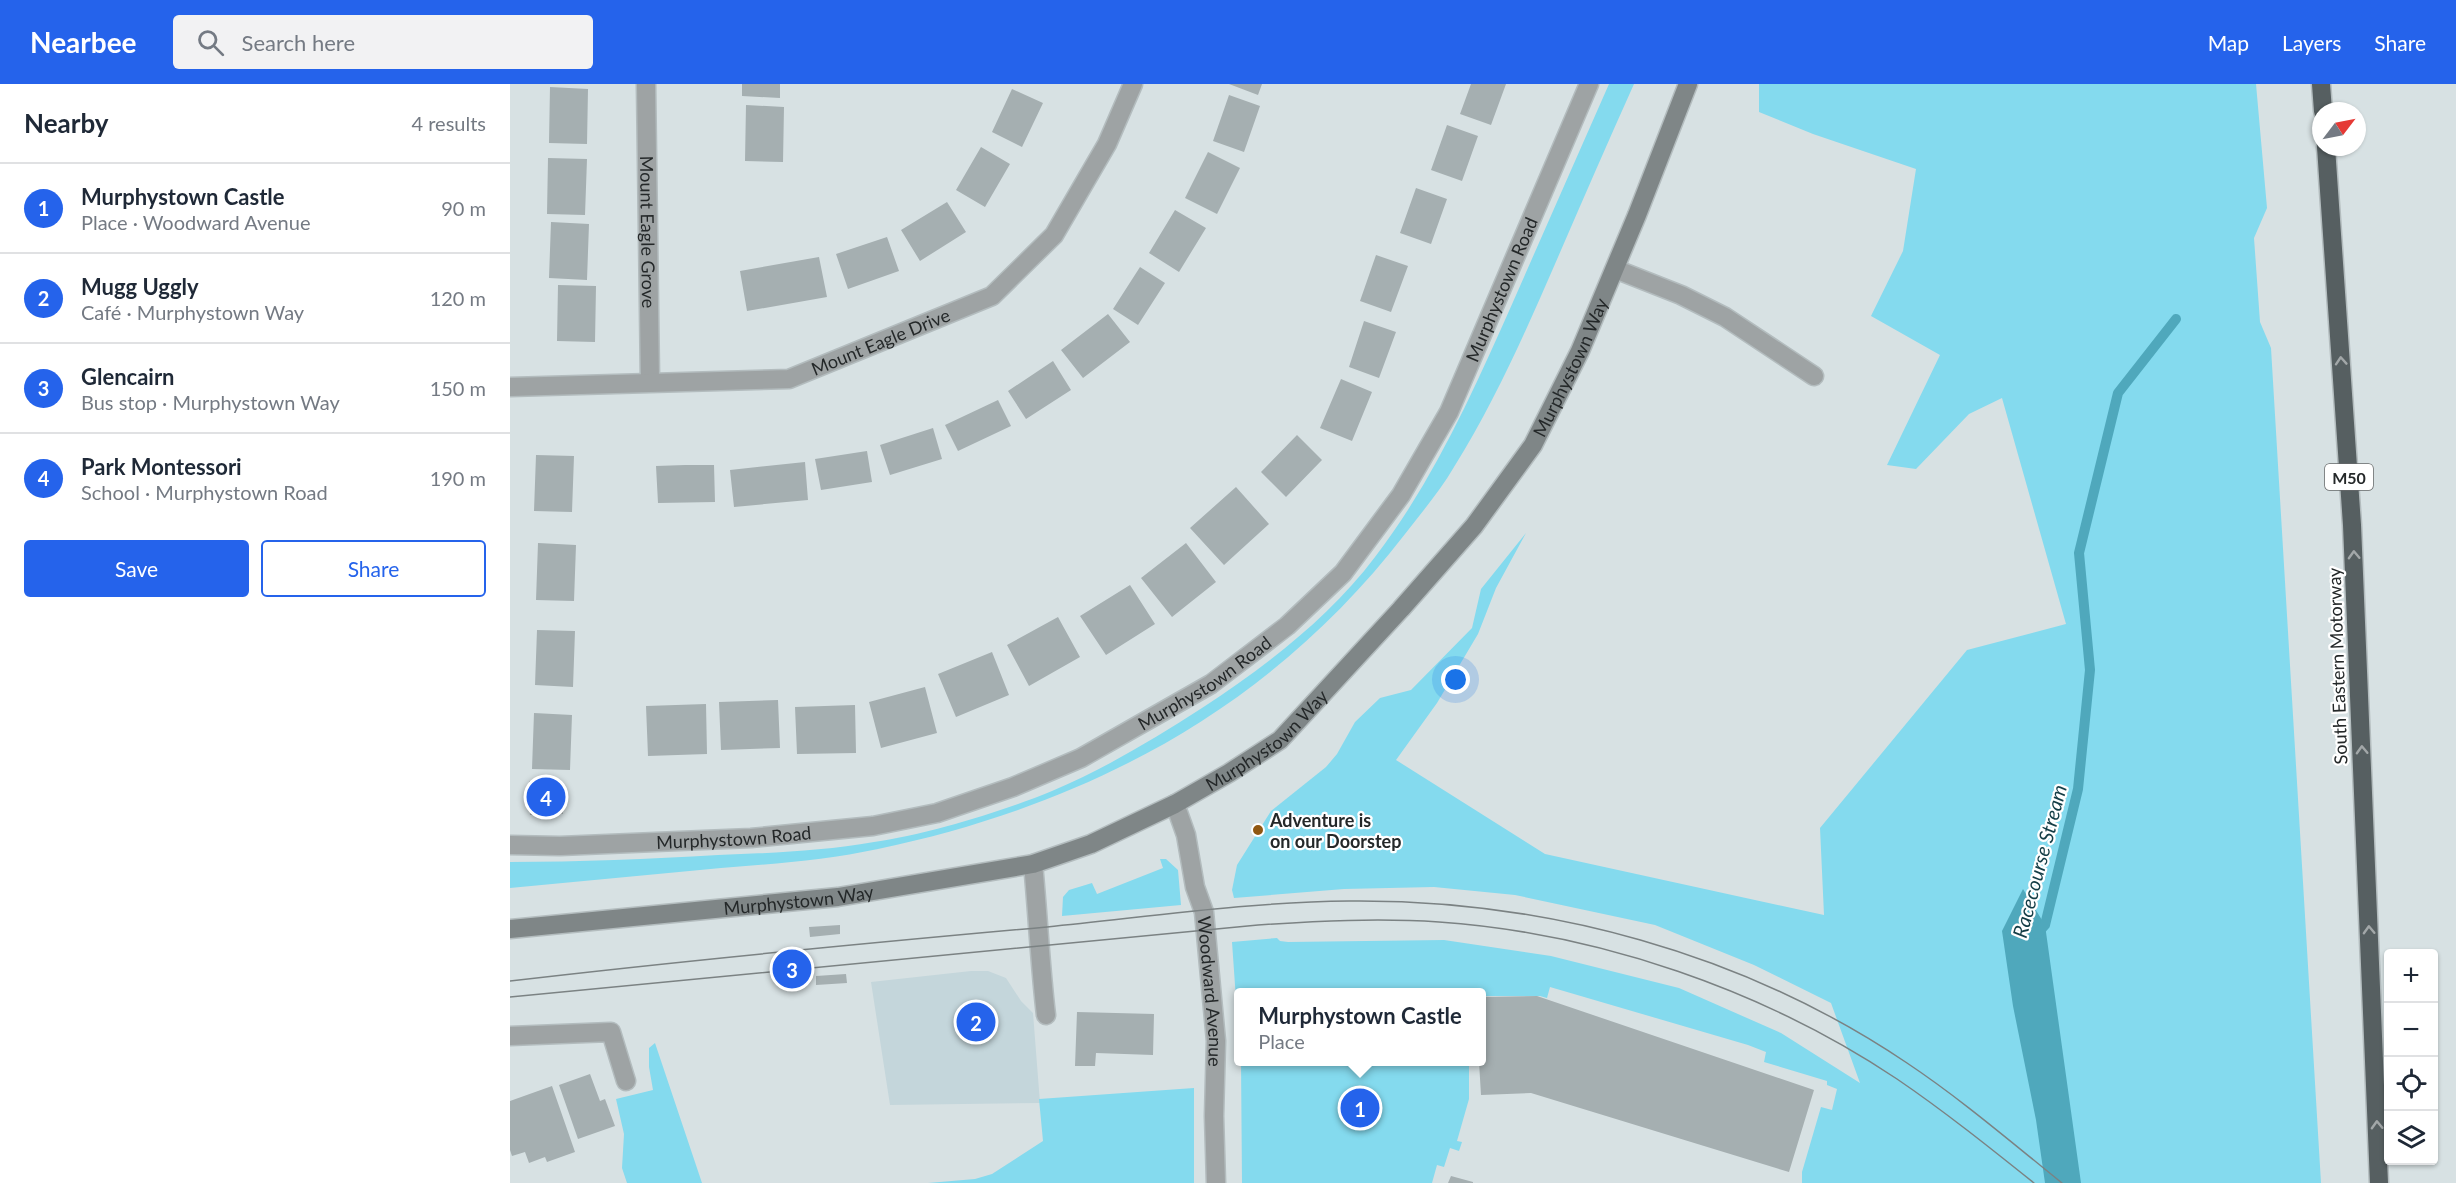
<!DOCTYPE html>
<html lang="en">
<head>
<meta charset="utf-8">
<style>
  body { margin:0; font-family:Lato,sans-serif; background:#f2f2f3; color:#1f2937 }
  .controls { position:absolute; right:18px; bottom:18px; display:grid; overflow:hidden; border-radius:6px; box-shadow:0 2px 4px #0004 }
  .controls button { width:54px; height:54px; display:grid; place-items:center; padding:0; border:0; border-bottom:2px solid #e0e1e3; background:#fff; color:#1f2937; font:30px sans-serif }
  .compass { position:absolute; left:1802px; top:18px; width:54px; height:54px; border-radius:50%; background:#fff; box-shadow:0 2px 4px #0004; rotate:58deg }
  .you { position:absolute; left:946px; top:596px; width:21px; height:21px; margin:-15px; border:4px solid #fff; border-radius:50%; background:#1a73e8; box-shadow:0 0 0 9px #1a73e833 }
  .badge { display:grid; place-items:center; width:39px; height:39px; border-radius:50%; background:#2563eb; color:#fff; font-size:20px; font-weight:700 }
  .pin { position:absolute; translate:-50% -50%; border:3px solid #fff; box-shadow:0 2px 6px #0006 }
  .popup { position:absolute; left:724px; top:904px; width:252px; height:78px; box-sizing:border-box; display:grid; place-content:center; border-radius:6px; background:#fff; filter:drop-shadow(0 2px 4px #0005); font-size:20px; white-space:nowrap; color:#747a83 }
  .popup b { font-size:22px; color:#1f2937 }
  .popup::after { content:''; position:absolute; left:50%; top:100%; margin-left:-12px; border:12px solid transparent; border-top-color:#fff }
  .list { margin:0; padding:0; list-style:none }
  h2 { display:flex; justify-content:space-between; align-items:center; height:78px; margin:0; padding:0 24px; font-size:26px }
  h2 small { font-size:20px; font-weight:400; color:#747a83 }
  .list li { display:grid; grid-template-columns:39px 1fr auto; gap:18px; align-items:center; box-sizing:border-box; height:90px; padding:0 24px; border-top:2px solid #e0e1e3 }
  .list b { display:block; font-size:22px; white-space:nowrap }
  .list p { margin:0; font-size:20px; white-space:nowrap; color:#747a83 }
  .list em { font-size:20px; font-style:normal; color:#747a83 }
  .actions { display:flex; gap:12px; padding:18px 24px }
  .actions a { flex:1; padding:14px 0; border:2px solid #2563eb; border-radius:6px; text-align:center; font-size:21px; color:#2563eb }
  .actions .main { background:#2563eb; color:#fff }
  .icon { flex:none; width:33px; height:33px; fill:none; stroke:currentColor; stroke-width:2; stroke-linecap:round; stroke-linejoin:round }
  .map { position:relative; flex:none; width:1946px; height:1099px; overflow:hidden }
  header { display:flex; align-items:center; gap:36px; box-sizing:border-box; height:84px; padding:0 30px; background:#2563eb; color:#fff }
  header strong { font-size:28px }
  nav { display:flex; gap:33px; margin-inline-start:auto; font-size:21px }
  .search { width:420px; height:54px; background:#f2f2f3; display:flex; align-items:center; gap:15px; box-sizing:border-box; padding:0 21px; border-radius:6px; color:#747a83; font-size:22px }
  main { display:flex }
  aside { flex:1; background:#fff }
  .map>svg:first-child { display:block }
</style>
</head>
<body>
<header>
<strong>Nearbee</strong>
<div class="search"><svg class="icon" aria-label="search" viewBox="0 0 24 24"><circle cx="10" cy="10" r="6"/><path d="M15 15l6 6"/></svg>Search here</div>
<nav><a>Map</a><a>Layers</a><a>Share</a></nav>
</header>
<main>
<aside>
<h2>Nearby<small>4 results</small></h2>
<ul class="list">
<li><span class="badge">1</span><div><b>Murphystown Castle</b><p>Place · Woodward Avenue</p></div><em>90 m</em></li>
<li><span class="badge">2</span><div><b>Mugg Uggly</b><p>Café · Murphystown Way</p></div><em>120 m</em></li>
<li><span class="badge">3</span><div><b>Glencairn</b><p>Bus stop · Murphystown Way</p></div><em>150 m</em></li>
<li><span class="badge">4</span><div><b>Park Montessori</b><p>School · Murphystown Road</p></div><em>190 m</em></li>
</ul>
<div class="actions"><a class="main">Save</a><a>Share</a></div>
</aside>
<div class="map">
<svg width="1946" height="1099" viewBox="0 0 1946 1099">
  <rect width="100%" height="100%" fill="#d7e1e3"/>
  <path fill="#c4d6db" d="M461 887H478L496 894 511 917 523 929 530 1019 380 1021 361 898Z"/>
  <path fill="#84daee" d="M1099 0H1124C1097 60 1071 120 1045 180 1015 249 984 319 944 383 930 407 912 428 895 450 761 624 580 720 368 765 317 776 263 780 211 784 141 791 70 797 0 804V778C70 778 139 775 208 771 260 769 313 767 364 758 419 750 491 728 542 707 595 685 645 654 692 624 756 582 819 534 865 473 924 396 964 306 1003 218 1035 145 1067 73 1099 0Z
    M1249 0H1746L1757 124 1744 154 1750 238 1761 264 1811 1099H1292V1088L1311 1023 1322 1026 1327 1005 1317 1001V997L1254 978 1256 968 1238 961 1040 903 1037 914 1030 912H972V908H728V944L722 858 767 854 770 857 778 858 934 856 1041 872 1169 904 1271 949 1350 999 1321 919 1244 881 1145 841 1005 811 924 803 834 805 724 814 722 806 727 781 761 727 816 683 827 670 845 638 870 614 901 606 962 544 971 505 1016 449 986 504 968 550 927 619 886 676 1035 770 1314 831 1310 744 1457 566 1556 540 1492 314 1459 330 1406 385 1377 381 1430 271 1361 232 1393 167 1406 85 1303 50 1249 28Z
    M650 775H656L668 786 671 821 552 832 553 813 559 806 582 799 587 810 653 784Z
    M145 959 192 1099H117L112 1084 114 1050 106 1015 143 1006 139 983V964Z
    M731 978H959V1015L947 1057 952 1058 949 1067 940 1064 934 1083 927 1081 922 1099H732Z
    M684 1004V1099H418L465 1095 482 1090 533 1057 529 1015Z"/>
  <path fill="#4fa8bc" d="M1513 805 1535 841 1571 1099H1535L1526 1036 1503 922 1492 847Z"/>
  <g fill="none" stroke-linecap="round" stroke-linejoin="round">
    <path stroke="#4fa8bc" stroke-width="10" d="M1527 850 1535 841 1568 705 1580 586 1569 469 1608 309 1666 235"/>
  </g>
  <path fill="#a5afb1" d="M232 0H270V14L232 12Z
    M719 0H752L748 11Z
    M961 0H996L981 41 950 30Z
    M40 3 78 5 77 60 39 59Z
    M502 5 533 19 512 63 482 48Z
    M719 11 750 22 734 68 703 57Z
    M236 21 274 23 273 78 235 77Z
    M937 41 968 52 952 97 921 86Z
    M471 63 500 80 475 123 446 106Z
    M698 68 730 84 707 130 675 114Z
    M38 74 77 75 75 131 37 130Z
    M906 104 937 115 921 160 890 149Z
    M437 118 456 148 410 177 391 146Z
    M665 126 696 144 669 188 639 169Z
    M41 138 79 140 77 196 39 194Z
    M377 153 389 187 338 205 326 170Z
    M866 171 898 182 881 228 850 217Z
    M309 173 317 213 237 227 230 187Z
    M630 183 655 199 628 241 603 225Z
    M48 201 86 202 85 258 47 257Z
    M598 230 620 258 573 294 551 266Z
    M854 237 886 248 869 294 839 283Z
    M543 277 561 306 516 335 498 307Z
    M831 295 862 308 842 357 810 344Z
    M488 316 501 342 448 367 435 341Z
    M423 344 432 375 380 391 370 361Z
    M787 351 812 376 776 413 751 388Z
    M357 367 362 398 311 406 305 375Z
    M26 371 64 372 62 428 24 427Z
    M295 378 298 416 224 423 220 386Z
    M175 381H204L205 418 148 419 146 382Z
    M726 403 759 440 714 481 680 444Z
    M28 459 66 461 64 517 26 516Z
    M676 459 706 498 662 533 631 494Z
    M620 501 645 540 596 571 570 532Z
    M548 533 570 573 519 602 497 561Z
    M27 546 65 547 63 603 25 601Z
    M482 568 499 611 446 633 428 590Z
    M415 603 427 649 371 664 359 618Z
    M268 616 270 664 211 666 209 618Z
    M196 620 197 670 138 672 136 622Z
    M345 621 346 669 287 670 285 623Z
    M24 629 62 631 60 686 22 685Z
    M51 696 53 730 20 731 19 697Z
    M330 841V850L300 853 299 843Z
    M336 890 337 899 306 901V892Z
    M1027 912 1304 1006 1279 1088 1021 1009 971 1011 969 978H972V913Z
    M567 928 644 930 643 971 586 969 585 982H565Z
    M80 990 90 1017 95 1015 105 1042 68 1055 49 1001Z
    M42 1002 65 1068 37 1078 35 1073 19 1079 15 1068 2 1072 0 1066V1017Z
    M941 1092 963 1098V1099H938Z"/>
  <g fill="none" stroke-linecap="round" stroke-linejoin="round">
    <g stroke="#b3bcbe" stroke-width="21">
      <path id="lane" d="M1105 185 1171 211 1215 233 1304 292
        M523 780C528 831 530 881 536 931"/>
    </g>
    <g stroke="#b3bcbe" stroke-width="21">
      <g id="street">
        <path id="s1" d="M136 0 140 297"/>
        <path id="s2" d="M0 303 279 295 482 212 544 151 597 60 623 0"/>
        <path id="s3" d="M665 720 676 751 685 803 694 828 706 957 704 1032 706 1099"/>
        <path id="s4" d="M0 761 50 762 241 754 363 742 427 729 503 703 571 674 701 600 777 542 833 489 891 411 939 328 1079 0"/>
        <path d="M0 952 101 948 116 997"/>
      </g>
    </g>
    <g stroke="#b3bcbe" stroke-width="21">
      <g id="secondary">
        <path id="s5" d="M0 845 328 813 523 780 581 760 665 720 719 689 770 656 891 525 964 442 1023 361 1070 267 1127 131 1178 0"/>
      </g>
    </g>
    <g stroke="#b3bcbe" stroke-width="21">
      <path id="highway" d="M1811 0 1813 27
        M1816 63 1842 441 1869 1099"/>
    </g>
    <use href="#lane" stroke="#9ea3a4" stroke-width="18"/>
    <use href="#street" stroke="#9ea3a4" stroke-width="18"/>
    <use href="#secondary" stroke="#7f8687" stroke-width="18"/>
    <use href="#highway" stroke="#565f61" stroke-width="18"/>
    <path stroke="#7b8283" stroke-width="1.5" d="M0 897C179 876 358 859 537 843 638 833 739 818 839 817 1035 815 1234 869 1397 979 1451 1015 1501 1058 1552 1099
      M0 913 748 841C808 837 868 834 929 838 1088 849 1254 906 1387 995 1434 1027 1479 1063 1524 1099"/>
  </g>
  <defs><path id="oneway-chevron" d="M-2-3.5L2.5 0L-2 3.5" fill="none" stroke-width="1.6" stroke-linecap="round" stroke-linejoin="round" transform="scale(1.5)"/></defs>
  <g stroke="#a2a7a8">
    <use href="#oneway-chevron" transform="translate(1831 277) rotate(-94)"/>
    <use href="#oneway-chevron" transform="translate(1844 471) rotate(-92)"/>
    <use href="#oneway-chevron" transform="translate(1852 666) rotate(-92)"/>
    <use href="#oneway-chevron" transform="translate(1859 846) rotate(-92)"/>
    <use href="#oneway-chevron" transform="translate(1867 1041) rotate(-92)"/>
  </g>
  <circle fill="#905711" stroke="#fff" stroke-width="2" cx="748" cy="746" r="6"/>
  <g text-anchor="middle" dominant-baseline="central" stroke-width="4.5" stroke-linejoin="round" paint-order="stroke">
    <rect fill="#fff" stroke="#666869" stroke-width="1.5" x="1815" y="380" width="48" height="26" rx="4.5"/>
    <g font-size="16" font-weight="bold" fill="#242829">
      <text x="1839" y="393">M50</text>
    </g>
    <g font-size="18" fill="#242829" stroke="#fff">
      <text stroke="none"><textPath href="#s1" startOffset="148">Mount Eagle Grove</textPath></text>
      <text stroke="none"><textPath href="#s4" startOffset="1232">Murphystown Road</textPath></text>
      <text stroke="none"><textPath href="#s2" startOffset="378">Mount Eagle Drive</textPath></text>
      <text stroke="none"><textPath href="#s5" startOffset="1280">Murphystown Way</textPath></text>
      <text transform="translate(1827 582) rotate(-92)">South Eastern Motorway</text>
      <text stroke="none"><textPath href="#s4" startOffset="728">Murphystown Road</textPath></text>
      <text stroke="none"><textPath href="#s5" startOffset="794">Murphystown Way</textPath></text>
      <text stroke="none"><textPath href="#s4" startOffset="224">Murphystown Road</textPath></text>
      <text stroke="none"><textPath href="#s5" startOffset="290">Murphystown Way</textPath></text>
      <text stroke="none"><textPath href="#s3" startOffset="192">Woodward Avenue</textPath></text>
    </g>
    <g font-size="18" font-weight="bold" fill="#242829" stroke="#fff" text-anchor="start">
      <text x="760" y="736">Adventure is<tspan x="760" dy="21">on our Doorstep</tspan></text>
    </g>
    <g font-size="20" font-style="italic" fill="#133d46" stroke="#fff">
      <text transform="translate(1529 777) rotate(-75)">Racecourse Stream</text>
    </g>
  </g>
</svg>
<div class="controls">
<button>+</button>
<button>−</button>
<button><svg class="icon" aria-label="locate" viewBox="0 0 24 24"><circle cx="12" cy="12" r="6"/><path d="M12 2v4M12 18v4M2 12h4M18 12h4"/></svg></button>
<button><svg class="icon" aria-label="layers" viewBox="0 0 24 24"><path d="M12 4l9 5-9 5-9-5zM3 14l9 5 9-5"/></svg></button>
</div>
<svg class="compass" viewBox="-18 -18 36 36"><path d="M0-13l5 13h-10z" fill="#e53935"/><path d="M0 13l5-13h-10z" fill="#747a83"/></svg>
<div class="you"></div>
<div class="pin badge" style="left:850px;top:1024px">1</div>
<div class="popup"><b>Murphystown Castle</b>Place</div>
<div class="pin badge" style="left:466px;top:938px">2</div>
<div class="pin badge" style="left:282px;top:885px">3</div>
<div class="pin badge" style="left:36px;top:713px">4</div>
</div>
</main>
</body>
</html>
